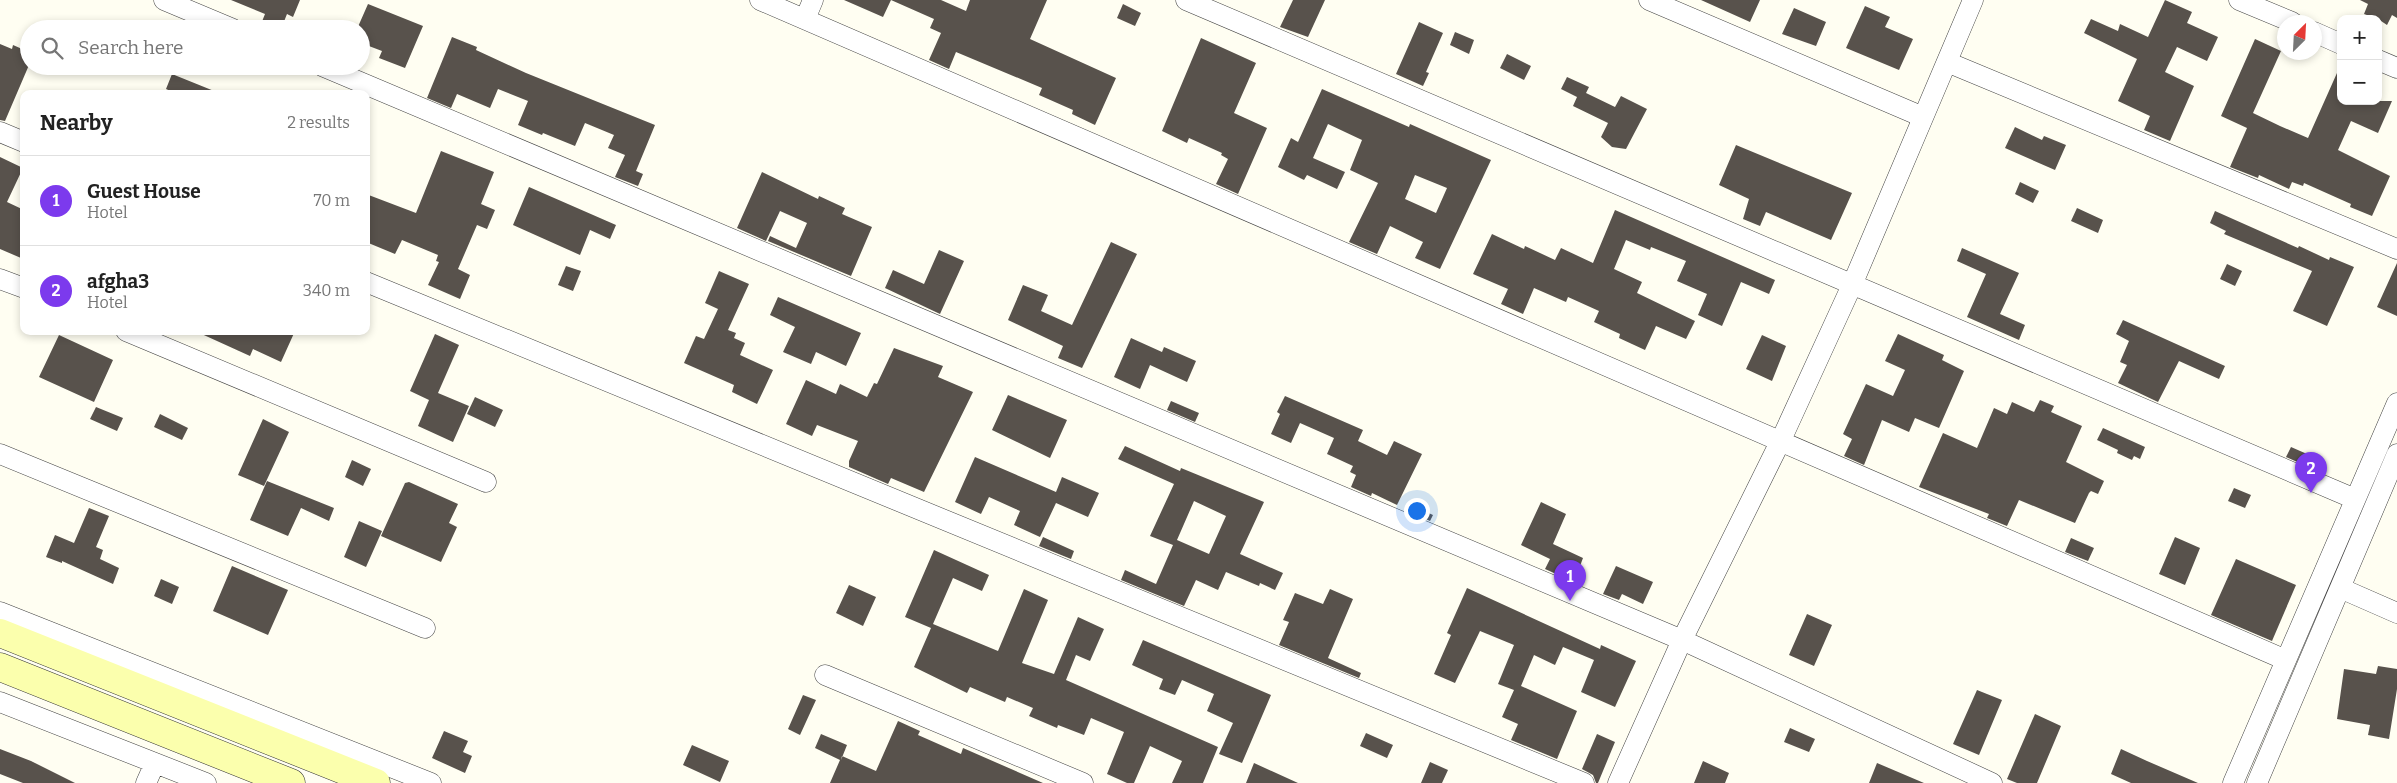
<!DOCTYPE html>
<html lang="en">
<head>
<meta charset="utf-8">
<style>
  body { margin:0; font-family:Bitter,serif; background:#f2f2f2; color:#222 }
  .controls { position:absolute; right:15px; top:15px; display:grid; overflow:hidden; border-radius:10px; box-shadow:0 2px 8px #0003 }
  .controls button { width:45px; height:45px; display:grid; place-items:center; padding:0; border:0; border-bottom:1px solid #e0e0e0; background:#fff; color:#222; font:25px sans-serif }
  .compass { position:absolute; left:2277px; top:15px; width:45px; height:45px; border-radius:50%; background:#fff; box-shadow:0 2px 8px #0003; rotate:24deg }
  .you { position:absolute; left:1416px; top:510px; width:18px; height:18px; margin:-12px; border:4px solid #fff; border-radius:50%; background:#1a73e8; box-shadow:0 0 0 8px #1a73e833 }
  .badge { display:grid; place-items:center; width:32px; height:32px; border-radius:50%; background:#7c3aed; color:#fff; font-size:16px; font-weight:700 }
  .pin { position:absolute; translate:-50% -41px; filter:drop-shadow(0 1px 2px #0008) }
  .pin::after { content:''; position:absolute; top:26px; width:18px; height:15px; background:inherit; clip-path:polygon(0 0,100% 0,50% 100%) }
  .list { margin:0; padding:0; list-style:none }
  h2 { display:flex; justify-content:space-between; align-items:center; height:65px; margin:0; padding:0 20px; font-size:21px }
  h2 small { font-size:16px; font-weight:400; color:#767676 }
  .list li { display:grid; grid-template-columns:32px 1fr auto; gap:15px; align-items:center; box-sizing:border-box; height:90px; padding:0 20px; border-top:1px solid #e0e0e0 }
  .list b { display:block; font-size:19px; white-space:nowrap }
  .list p { margin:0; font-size:16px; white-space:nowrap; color:#767676 }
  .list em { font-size:16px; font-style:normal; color:#767676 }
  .icon { flex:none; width:28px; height:28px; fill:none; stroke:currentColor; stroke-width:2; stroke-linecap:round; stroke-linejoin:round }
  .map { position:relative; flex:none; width:2397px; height:783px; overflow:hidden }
  .search { position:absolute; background:#fff; box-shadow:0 2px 8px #0003; left:20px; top:20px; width:350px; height:55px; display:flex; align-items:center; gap:12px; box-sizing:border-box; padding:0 18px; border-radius:28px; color:#767676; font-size:19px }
  .panel { position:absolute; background:#fff; box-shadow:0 2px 8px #0003; left:20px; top:90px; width:350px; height:245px; border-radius:10px }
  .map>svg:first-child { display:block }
</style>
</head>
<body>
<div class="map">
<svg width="2397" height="783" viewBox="0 0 2397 783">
  <rect width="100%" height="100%" fill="#fffef2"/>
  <path fill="#58524c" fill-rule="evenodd" d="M231 0H300L293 17 287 14 281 29H259L265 14Z
    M844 0H941L966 11 970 0H1047L1030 39 1116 78 1095 125 1072 114 1073 110 1039 95 1042 88 956 52 949 69 929 60 941 33 930 28 934 19 891 0 883 17Z
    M1293 0H1325L1308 37 1280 27Z
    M1701 0H1760L1750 22Z
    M2165 0 2192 12 2187 23 2218 37 2207 61 2177 47 2165 72 2194 86 2170 141 2144 130 2150 116 2118 101 2137 59 2084 33 2091 19 2118 31 2120 24 2148 37Z
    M2360 0H2397V18L2392 15 2387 25 2378 19 2364 14 2368 4Z
    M368 4 423 26 405 68 379 58 382 51 361 43V29H357Z
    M1123 4 1141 13 1135 26 1117 18Z
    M1865 6 1890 17 1885 27 1913 39 1899 70 1846 48Z
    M1794 8 1826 22 1816 46 1782 34Z
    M1419 22 1443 33 1426 72 1429 73 1423 86 1396 74Z
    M1455 32 1474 40 1469 54 1450 45Z
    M452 37 477 47 476 50 526 73 655 125 636 171 643 174 638 186 615 177 625 155 608 148 614 135 585 123 575 146 543 133 542 135 518 125 528 101 498 89 490 108 457 94 451 108 427 98Z
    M1201 38 1256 63 1234 113 1267 128 1238 194 1216 184 1228 159 1221 155 1222 153 1189 138 1187 143 1162 131Z
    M2255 39 2281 51 2253 113 2280 126 2308 138 2341 64V101H2392L2378 133 2351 121 2338 150 2390 176 2372 216 2350 207 2351 204 2304 183 2303 186 2292 182 2289 189 2259 175 2258 178 2230 167 2247 128 2221 116Z
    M0 44 12 49 13 45 29 52V65L5 121 0 120Z
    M1507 54 1531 66 1524 80 1500 68Z
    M172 74 219 93 218 94H177L166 89Z
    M1567 77 1589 87 1586 93 1615 107 1621 96 1647 109 1626 149 1612 147 1601 137 1608 123 1573 106 1577 97 1561 89Z
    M1322 89 1409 127 1410 124 1491 160 1440 269 1415 258 1423 242 1390 226 1377 254 1349 242 1378 183 1350 170 1362 140 1328 124 1313 158 1345 172 1337 189 1307 175 1304 180 1278 167 1291 138 1298 142ZM1415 175 1447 188 1436 213 1405 199Z
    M2015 127 2042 140 2044 136 2066 145 2055 170 2005 148Z
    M1736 145 1852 193 1831 240 1766 212 1760 226 1743 219 1749 199 1719 185Z
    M441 151 494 172 481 204 495 210 487 229 477 225 458 269 470 275 460 299 428 285 439 262 436 261 438 255 402 240 395 254 366 242V194L416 213Z
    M0 157 23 168 7 202 24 210V251L21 258 0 249Z
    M762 172 818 199 819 196 845 208 842 214 872 227 851 276 768 241 770 236 796 248 807 223 780 211 766 241 737 228Z
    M2020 182 2039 191 2033 203 2015 194Z
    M529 187 616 225 610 239 590 230 580 255 513 225Z
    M2077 208 2103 220 2098 233 2071 221Z
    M1615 210 1775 280 1769 294 1741 282 1722 326 1698 315 1707 294 1677 281 1686 261 1651 247 1650 250 1626 240 1614 269 1642 282 1637 293 1695 321 1686 339 1656 326 1645 350 1619 338 1620 334 1594 322 1599 311 1568 297 1566 302 1534 288 1523 314 1501 304 1508 289 1473 274 1492 234 1524 249 1525 246 1555 260 1561 248 1593 263Z
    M2215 211 2298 248 2299 246 2329 260 2330 257 2354 267 2327 326 2293 311 2312 271 2224 234 2226 231 2210 223Z
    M1111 242 1137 254 1082 368 1058 358 1063 346 1008 320 1023 285 1048 295 1041 311 1072 325Z
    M1962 248 2019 273 2000 314 2025 325 2019 340 1967 317 1986 274 1957 261Z
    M939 250 964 261 940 314 885 288 893 270 924 284Z
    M2397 263V316L2377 307Z
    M2227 264 2242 271 2235 286 2220 279Z
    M566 266 581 271 573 291 558 285Z
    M719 271 749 284 728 330 736 333 734 338 745 343 740 355 773 370 757 404 732 392 734 385 684 363 696 336 704 339 718 309 705 303Z
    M778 297 861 333 846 366 816 352 811 364 783 352 795 327 770 315Z
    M2123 320 2225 366 2219 379 2179 361 2158 402 2118 383 2127 365 2120 362 2129 341 2116 334Z
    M195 331H295L281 362 253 349 250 356Z
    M435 334 459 345 438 393 469 406 453 442 418 426 429 400 410 391Z
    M1898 334 1944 355 1942 360 1964 371 1939 428 1915 418 1909 432 1882 420 1864 465 1844 456 1852 439 1843 434 1866 384 1893 396 1905 370 1885 361Z
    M59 335 113 360 94 402 39 377Z
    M1762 335 1786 346 1772 381 1746 369Z
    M1131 338 1162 352 1164 347 1196 361 1187 382 1150 365 1140 389 1114 377Z
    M894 348 943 366 938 377 973 392 924 492 891 478 888 484 849 467V461L858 441 817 425 812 436 786 424 806 380 836 394 840 384 867 397 874 383 877 384Z
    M1008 395 1067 420 1050 458 992 430Z
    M1285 396 1363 430 1358 441 1387 455 1394 441 1422 454 1397 505 1372 493 1371 496 1351 487 1356 475 1350 472 1353 466 1327 454 1334 438 1300 423 1291 443 1271 434 1280 414 1277 412Z
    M475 397 503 410 495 427 467 414Z
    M2040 400 2054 406 2051 412 2082 426 2066 462 2104 481 2098 494 2091 491 2089 493 2075 523 2019 500 2007 526 1987 518 1989 514 1919 487 1943 433 1977 448 1994 408 2007 414 2012 402 2034 412Z
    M1171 401 1199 413 1195 422 1167 410Z
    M96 407 123 418 117 431 90 419Z
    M160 414 188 428 182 440 154 427Z
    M263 419 289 432 264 486 238 475Z
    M2103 428 2145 447 2140 459 2134 456 2132 460 2117 453 2118 450 2097 440Z
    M1125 446 1180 471 1181 468 1264 502 1240 554 1283 573 1275 590 1260 583 1259 586 1226 572 1218 590 1196 580 1184 606 1121 580 1125 570 1156 584 1173 545 1150 536 1174 484 1118 459ZM1194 501 1226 516 1209 554 1177 540Z
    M2291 447 2307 454 2302 464 2286 457Z
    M975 457 1056 492 1062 477 1099 493 1088 517 1056 503 1040 537 1014 525 1020 511 989 497 981 514 955 502Z
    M352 460 371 469 363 486 345 477Z
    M267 481 334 508 329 521 301 508 288 536 250 520Z
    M409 482 458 504 449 523 457 527 441 562 381 536 405 483Z
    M2234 488 2251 495 2245 508 2228 501Z
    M1541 502 1566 514 1553 544 1583 558 1574 582 1545 569 1550 559 1521 545Z
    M1411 505 1433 515 1430 521 1408 511Z
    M89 508 109 516 96 547 103 550 100 559 119 568 113 584 62 561V563L46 557 55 535 74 543Z
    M359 521 382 531 366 567 344 557Z
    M1043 537 1074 551 1071 559 1039 546Z
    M2175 537 2200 548 2185 585 2159 574Z
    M2071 538 2094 548 2088 561 2065 552Z
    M934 550 989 575 982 591 953 578 933 624 998 651 1024 589 1048 600 1022 663 1054 674 1078 617 1104 629 1090 661 1076 655 1066 680 1218 747 1203 783H1172L1182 761 1150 746 1134 783H1127L1107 774 1124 732 1091 718 1084 735 1058 725 1057 728 1029 716 1033 708 1007 697 1005 702 970 687 967 693 914 667 931 628 905 617Z
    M2236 559 2296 585 2272 641 2211 615Z
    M232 566 288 590 268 635 213 611Z
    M1616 566 1653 582 1643 604 1622 594 1619 600 1603 594Z
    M161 579 179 587 172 604 154 596Z
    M849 585 876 597 863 626 836 613Z
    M1467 588 1600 649 1601 645 1636 661 1615 707 1581 692 1594 660 1563 647 1555 665 1534 655 1521 686 1577 711 1557 759 1511 740 1518 724 1502 717 1514 690 1498 684 1514 645 1480 631 1455 683 1434 674 1451 635 1447 633Z
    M1330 589 1353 599 1328 658 1361 673 1359 678 1279 645 1289 622 1283 620 1295 593 1323 604Z
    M1807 614 1832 625 1814 666 1789 655Z
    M1143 640 1271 695 1242 763 1219 754 1233 723 1207 711 1214 694 1182 680 1175 695 1159 689 1163 679 1132 665Z
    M2378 666 2397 669V689L2389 739 2368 735 2370 725 2337 719 2344 669 2376 674Z
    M1977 690 2002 700 1979 755 1953 744Z
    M803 695 816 700 800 735 788 729Z
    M2035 714 2061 726 2037 783H2017L2007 779Z
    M898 721 920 731 918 735 961 754 963 748 1043 783H830L840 760 815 748 821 734 847 745 841 760 842 756 876 771Z
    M1790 728 1815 739 1809 752 1784 742Z
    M444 731 468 741 463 752 472 756 465 773 432 758Z
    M1366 733 1393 745 1387 758 1360 746Z
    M1597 734 1615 742 1598 783H1596L1593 775 1582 769Z
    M692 745 729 761 720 782 683 765Z
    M0 749 31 761 75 783H23L0 774Z
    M2121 749 2147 761 2198 783H2131L2111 774Z
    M1703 761 1729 773 1725 783H1694Z
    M1430 762 1448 770 1442 783H1421Z
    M1254 763 1298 783H1246Z
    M1877 763 1924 783H1869Z"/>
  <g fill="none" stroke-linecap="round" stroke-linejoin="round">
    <g stroke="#424242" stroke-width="21">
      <path id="street" d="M164 0 233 29
        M760 0 2286 660
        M1186 0 2355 499
        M1649 0 1923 117
        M2239 0 2292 22
        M805 19 813 0
        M2314 32 2341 44
        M2378 60 2397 68
        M1947 62 2397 249
        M322 66 1682 640 1992 783
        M0 132 24 142
        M0 279 24 288
        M366 282 1584 783
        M126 331 486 482
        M0 454 425 628
        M2340 588 2397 613
        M0 612 431 783
        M825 675 1083 783
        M0 702 206 783
        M146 783 155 763
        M1618 783 1682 640 1781 440 1852 285 1973 0
        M2233 783 2397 403
        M2257 783 2397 454"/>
    </g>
    <g stroke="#313131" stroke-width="29">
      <path id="secondary" d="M0 633 376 783
        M0 667 291 783"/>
    </g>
    <use href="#street" stroke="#fff" stroke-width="20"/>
    <use href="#secondary" stroke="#fbffad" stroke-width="28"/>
  </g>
</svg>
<div class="controls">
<button>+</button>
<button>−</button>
</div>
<svg class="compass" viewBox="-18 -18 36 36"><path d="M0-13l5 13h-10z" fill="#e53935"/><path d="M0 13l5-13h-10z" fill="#767676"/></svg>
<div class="you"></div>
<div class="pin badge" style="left:1570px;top:601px">1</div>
<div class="pin badge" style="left:2311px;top:493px">2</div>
<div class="search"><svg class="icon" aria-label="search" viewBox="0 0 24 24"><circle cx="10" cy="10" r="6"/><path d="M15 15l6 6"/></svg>Search here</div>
<section class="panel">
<h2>Nearby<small>2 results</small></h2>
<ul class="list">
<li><span class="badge">1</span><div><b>Guest House</b><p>Hotel</p></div><em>70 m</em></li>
<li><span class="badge">2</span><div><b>afgha3</b><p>Hotel</p></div><em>340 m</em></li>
</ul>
</section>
</div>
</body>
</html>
